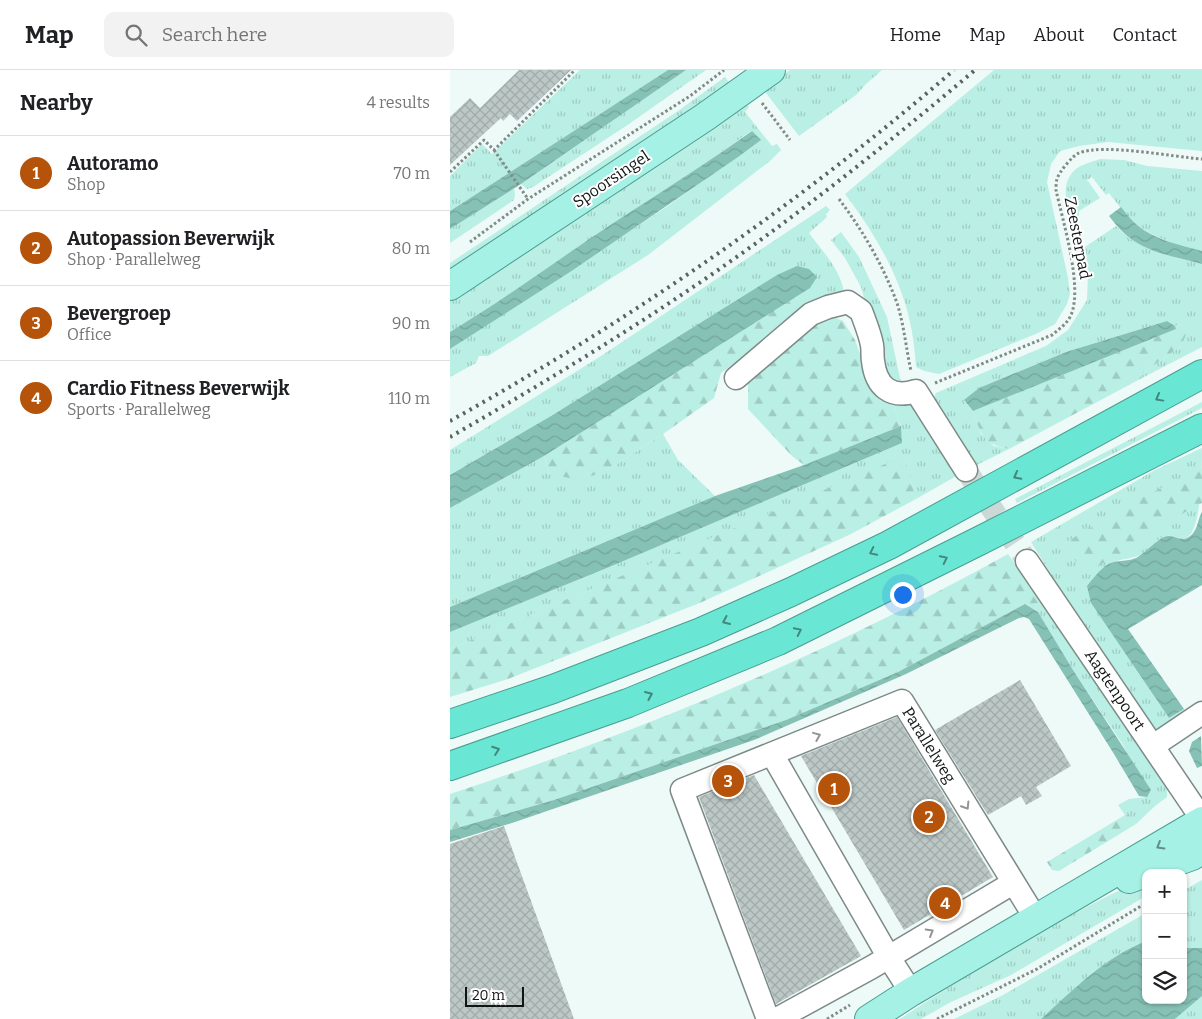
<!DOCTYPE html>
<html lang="en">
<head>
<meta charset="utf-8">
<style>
  body { margin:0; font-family:Bitter,serif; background:#f2f2f2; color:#202124 }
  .controls { position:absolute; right:15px; bottom:15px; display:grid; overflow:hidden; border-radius:10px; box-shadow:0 1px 4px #0004 }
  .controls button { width:45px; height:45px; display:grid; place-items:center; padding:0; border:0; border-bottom:1px solid #e0e0e0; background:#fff; color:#202124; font:25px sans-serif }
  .scale { position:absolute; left:15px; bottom:12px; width:59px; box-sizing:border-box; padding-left:5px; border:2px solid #101413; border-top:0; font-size:14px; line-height:18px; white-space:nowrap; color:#101413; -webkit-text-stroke:4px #fff; paint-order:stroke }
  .you { position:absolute; left:452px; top:524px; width:18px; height:18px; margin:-12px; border:4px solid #fff; border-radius:50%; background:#1a73e8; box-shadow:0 0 0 8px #1a73e833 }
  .badge { display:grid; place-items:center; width:32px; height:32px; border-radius:50%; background:#b45309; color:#fff; font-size:16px; font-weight:700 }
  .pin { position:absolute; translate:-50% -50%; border:2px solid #fff; box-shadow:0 1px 5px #0006 }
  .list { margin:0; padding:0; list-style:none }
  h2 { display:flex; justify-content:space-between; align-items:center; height:65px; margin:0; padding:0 20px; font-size:21px }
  h2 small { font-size:16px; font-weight:400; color:#757577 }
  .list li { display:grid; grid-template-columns:32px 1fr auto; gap:15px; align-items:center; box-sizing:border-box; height:75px; padding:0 20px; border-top:1px solid #e0e0e0 }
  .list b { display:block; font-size:19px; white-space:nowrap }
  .list p { margin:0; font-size:16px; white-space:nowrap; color:#757577 }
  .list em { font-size:16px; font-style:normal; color:#757577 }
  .icon { flex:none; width:28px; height:28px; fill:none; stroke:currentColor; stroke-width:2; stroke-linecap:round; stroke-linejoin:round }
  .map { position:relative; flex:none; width:752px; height:949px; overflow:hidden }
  header { display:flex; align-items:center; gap:30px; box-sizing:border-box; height:70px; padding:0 25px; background:#fff; border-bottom:1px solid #e0e0e0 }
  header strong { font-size:24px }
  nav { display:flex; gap:28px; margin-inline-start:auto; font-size:18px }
  .search { width:350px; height:45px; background:#f2f2f2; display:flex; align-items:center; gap:12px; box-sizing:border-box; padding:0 18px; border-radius:10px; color:#757577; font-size:19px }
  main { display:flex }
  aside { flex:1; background:#fff }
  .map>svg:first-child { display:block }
</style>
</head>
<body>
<header>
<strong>Map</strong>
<div class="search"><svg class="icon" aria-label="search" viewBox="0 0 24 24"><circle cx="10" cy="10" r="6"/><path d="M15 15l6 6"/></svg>Search here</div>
<nav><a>Home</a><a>Map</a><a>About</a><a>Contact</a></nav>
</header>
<main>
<aside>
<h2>Nearby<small>4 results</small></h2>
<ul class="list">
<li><span class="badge">1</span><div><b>Autoramo</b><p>Shop</p></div><em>70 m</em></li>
<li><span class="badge">2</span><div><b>Autopassion Beverwijk</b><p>Shop · Parallelweg</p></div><em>80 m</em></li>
<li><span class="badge">3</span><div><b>Bevergroep</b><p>Office</p></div><em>90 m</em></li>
<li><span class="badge">4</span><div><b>Cardio Fitness Beverwijk</b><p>Sports · Parallelweg</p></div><em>110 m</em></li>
</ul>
</aside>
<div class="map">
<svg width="752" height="949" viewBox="0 0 752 949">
  <defs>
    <pattern id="grass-tufts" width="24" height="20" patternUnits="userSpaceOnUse" patternTransform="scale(1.25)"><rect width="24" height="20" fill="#b9efe4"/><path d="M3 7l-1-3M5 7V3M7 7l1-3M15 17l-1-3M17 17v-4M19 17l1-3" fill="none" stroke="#9eccc3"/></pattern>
    <pattern id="forest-firs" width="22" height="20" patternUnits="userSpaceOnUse" patternTransform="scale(1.25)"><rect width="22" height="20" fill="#b9efe4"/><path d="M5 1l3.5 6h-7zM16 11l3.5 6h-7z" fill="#9eccc3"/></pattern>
    <pattern id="water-waves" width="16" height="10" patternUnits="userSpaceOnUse" patternTransform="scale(1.25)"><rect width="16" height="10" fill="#86c1b6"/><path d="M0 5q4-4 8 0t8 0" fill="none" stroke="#73a59c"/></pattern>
    <pattern id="building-cross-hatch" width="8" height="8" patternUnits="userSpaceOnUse" patternTransform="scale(1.25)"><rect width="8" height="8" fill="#bcc8c6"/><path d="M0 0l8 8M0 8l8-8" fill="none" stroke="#a1aba9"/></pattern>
  </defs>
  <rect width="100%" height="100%" fill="#edfaf7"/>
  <path fill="url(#grass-tufts)" d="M130 0H218L0 141V106L32 74 42 84Z
    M236 0H256L176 56 83 117 77 119 71 114Z
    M340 0H432L416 14 406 25 349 66 313 19Z
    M544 0H752V81L658 72 629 76 610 81 601 94 597 112 618 208 620 224 617 234 605 254 588 263 489 304 474 301 466 297C465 285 464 273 462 262 453 210 426 165 395 124Z
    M275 7 280 14 0 202V193L228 41Z
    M295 33 299 37 295 42 322 76 327 74 331 80 320 91 198 185 38 286H29L26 293 0 307V279L215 138 310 70 301 61 263 88 40 238 0 262V228Z
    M650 89 674 90 697 96 752 101V181C730 176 706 169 687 155 679 149 665 131 659 123L656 125 642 107 636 111H638L650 128 629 141V157L626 159C619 143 609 119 622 103 628 95 641 92 650 89Z
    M64 118 65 125 64 130 0 173V159Z
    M376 136 380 140 376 144 377 147 359 163C373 182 392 201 394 224L349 245V229L345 227 360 218 327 205 101 346 0 405V380L151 286Z
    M666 156C688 181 721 185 752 194V277L692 308 690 305 731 276 732 254 725 256 717 251 616 282 529 318 514 331 523 341 531 364 544 376 559 379 527 395 483 329 486 323 596 276 618 260 637 230 638 203 632 179Z
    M391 162 409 187 437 247 450 308 453 313 438 314 411 217 395 188 381 170Z
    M442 332 464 335 510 404 466 429 454 387 0 579V562L157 498 452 373 451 356Z
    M752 332V338L567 433 565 429Z
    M213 364 228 390 265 426 0 537V438L94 386 99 404 156 401Z
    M752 378C752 397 752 462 736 468 729 470 723 465 717 466 707 467 700 479 692 484 683 489 676 488 667 491 662 492 657 495 653 498L641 533 719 648 734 639 738 644 705 660 635 559 581 472 705 400Z
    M591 533 603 544 717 719V727L705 736 686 754 682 747 675 745 668 735 679 729 697 727 673 675 623 600 588 542 575 534Z
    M696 810V826L561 905 499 933 471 949H450C493 920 538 893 583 867 620 846 656 824 696 810Z
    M752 810V878H733V821Z
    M696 843V871C655 887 623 920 591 949H504L553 925Z
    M752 926V949H725Z"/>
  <path fill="url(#forest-firs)" d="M345 227 349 229 353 236 349 245 271 303 264 328 213 364 156 401 130 410 99 404 94 386Z
    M377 244 393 251 405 270 414 295 442 332 451 356 354 395 342 386 298 339V306Z
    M732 254 738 260 731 276 690 305 692 308 559 379C532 374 531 364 523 341L726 259 725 256Z
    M454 386 466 429 399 465 252 532 58 609 0 627V579Z
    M752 398V433L717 452 706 464 639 501 622 488 618 471 693 427Z
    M558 484 591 533 575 534 448 602 336 650 104 730 0 760V724C193 661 381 582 558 484Z
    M675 745 682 746 686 754 609 801 602 800 597 792Z"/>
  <path fill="url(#water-waves)" d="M218 0H236L71 114 0 159V141Z
    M302 61 311 70 288 87 123 200 0 279V262C57 228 110 188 165 152 211 122 257 93 302 61Z
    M671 137C676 143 681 150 687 155 705 170 730 175 752 181V194C712 183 685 182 659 146Z
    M347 196 359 199 367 207 360 218 94 386 0 438V405L101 346 327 205Z
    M717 251 725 256 726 259 523 341 514 330 529 318 616 282Z
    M451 356 452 373 157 498 0 562V537L265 426 354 395Z
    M752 442V515L678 559 734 639 719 648 641 533 637 516C642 510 647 503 653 498 664 488 674 493 686 488 696 483 709 466 718 466 724 465 730 471 737 468 748 463 747 450 752 442Z
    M575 534 588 542 623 600 701 720 697 727 689 726 664 684 579 549 574 547 569 548 456 604 304 670 65 752 0 772V760L104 730 336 650 448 602Z
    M751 666 752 696 747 698 739 681 742 672Z
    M696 871V930H733V878H752V926L725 949H591C623 920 655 887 696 871Z"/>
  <path fill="url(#building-cross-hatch)" d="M69 0H121L67 51 60 44 53 51 51 48 0 95V47L20 28 30 38Z
    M570 610 621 696 586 717 592 726 576 735 571 726 538 745 485 660Z
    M447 647 543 807 454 860 351 686Z
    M304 705 411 886 326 934 249 727Z
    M54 756 65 787 124 949H0V774Z"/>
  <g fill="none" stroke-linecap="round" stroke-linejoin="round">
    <path stroke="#ccd8d5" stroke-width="22" stroke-dasharray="22 11" stroke-linecap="butt" d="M516 400 577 491"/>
    <g stroke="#7e8a87" stroke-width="25">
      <path id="minor" d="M286 308 361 244 378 237 398 232 411 241C415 252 420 264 422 275 423 281 422 286 423 291 426 317 441 329 466 321L516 400
        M577 491 752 749
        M703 676 752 643
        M322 684 438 886 461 922
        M318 949 232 720 452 631 586 849
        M327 949 422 897 563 813"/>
    </g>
    <g stroke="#4a9d90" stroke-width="30">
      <path id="major" d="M0 216 255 47 321 0
        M679 809 742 786 752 780
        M419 949 461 922 752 751"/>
    </g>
    <g stroke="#4a9d90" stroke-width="30">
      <path id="highway" d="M0 654 103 619 251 562 341 522 439 475 752 304
        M0 696 178 633 328 571 529 471 752 358"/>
    </g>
    <path stroke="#828a88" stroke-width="3" stroke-dasharray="2.5 2.5" stroke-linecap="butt" d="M312 33 340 70
      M44 80 78 129
      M0 102 34 70 44 80 125 0
      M389 129C413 161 433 195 447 233 454 255 456 278 461 301
      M20 172 78 129 240 26 274 0
      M485 313 602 265C609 259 617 254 621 245 633 217 613 152 606 120 606 117 606 112 607 109 609 102 623 85 629 83 653 73 724 87 752 89
      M377 949 400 935
      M487 949 587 899 696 833"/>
    <use href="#minor" stroke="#fff" stroke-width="22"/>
    <use href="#major" stroke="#a6f1e5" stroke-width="28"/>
    <use href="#highway" stroke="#6ae7d4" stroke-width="28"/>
    <path stroke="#5a6260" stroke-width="4" stroke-dasharray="2.5 5" stroke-linecap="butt" d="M0 351C179 251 349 134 504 0
      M0 367C111 303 221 236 324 160 393 109 460 55 525 0"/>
  </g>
  <defs><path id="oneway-chevron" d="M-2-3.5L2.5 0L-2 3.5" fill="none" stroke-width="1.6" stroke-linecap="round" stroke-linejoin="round" transform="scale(1.25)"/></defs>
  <g stroke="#42887d">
    <use href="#oneway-chevron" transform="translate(709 328) rotate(151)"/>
    <use href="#oneway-chevron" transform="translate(567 406) rotate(152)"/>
    <use href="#oneway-chevron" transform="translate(423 482) rotate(154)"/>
    <use href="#oneway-chevron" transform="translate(494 489) rotate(-26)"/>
    <use href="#oneway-chevron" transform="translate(276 551) rotate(156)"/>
    <use href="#oneway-chevron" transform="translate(348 561) rotate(-26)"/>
    <use href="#oneway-chevron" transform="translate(199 625) rotate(-23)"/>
    <use href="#oneway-chevron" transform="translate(46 680) rotate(-20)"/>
  </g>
  <g stroke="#939595">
    <use href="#oneway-chevron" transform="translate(367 666) rotate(-22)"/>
    <use href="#oneway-chevron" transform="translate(516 736) rotate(58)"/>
    <use href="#oneway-chevron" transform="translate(480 862) rotate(-30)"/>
  </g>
  <use stroke="#628e86" href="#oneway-chevron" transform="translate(710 776) rotate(149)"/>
  <g text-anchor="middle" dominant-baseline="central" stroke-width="4" stroke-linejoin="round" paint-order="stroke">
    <g font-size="16" fill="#101413" stroke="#fff">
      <text transform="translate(161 109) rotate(-34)">Spoorsingel</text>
      <text transform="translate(628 168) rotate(79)">Zeesterpad</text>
      <text transform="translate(665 620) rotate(56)">Aagtenpoort</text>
      <text transform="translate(479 675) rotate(58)">Parallelweg</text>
    </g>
  </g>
</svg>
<div class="controls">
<button>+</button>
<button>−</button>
<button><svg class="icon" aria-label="layers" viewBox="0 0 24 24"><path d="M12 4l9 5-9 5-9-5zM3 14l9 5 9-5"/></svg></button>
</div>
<div class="scale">20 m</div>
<div class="you"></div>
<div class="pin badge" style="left:384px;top:719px">1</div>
<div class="pin badge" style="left:479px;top:747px">2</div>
<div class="pin badge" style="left:278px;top:711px">3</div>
<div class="pin badge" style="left:495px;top:833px">4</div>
</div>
</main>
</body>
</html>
